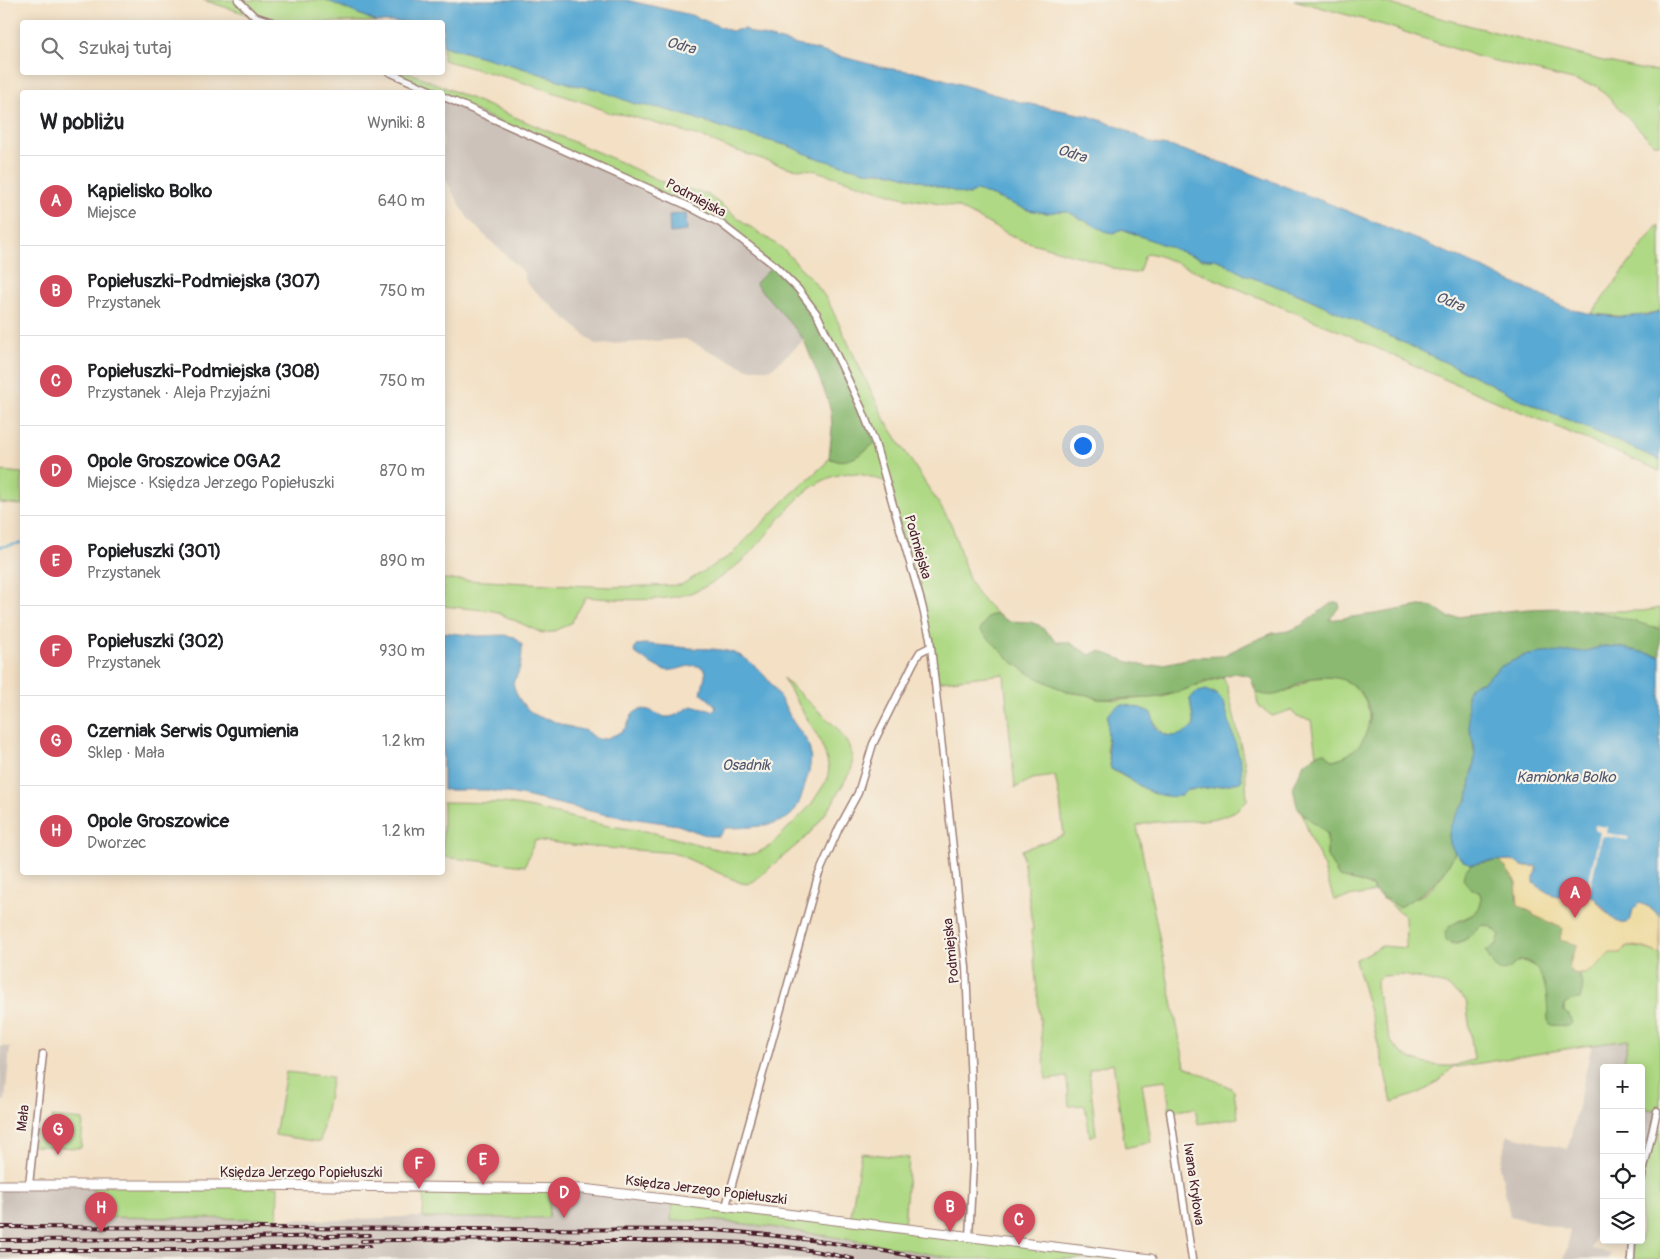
<!DOCTYPE html>
<html lang="pl">
<head>
<meta charset="utf-8">
<style>
  body { margin:0; font-family:Pangolin,sans-serif; background:#f2f2f2; color:#202124 }
  .controls { position:absolute; right:15px; bottom:15px; display:grid; overflow:hidden; border-radius:5px; box-shadow:0 2px 12px #0003 }
  .controls button { width:45px; height:45px; display:grid; place-items:center; padding:0; border:0; border-bottom:1px solid #e0e0e0; background:#fff; color:#202124; font:25px sans-serif }
  .you { position:absolute; left:1082px; top:445px; width:18px; height:18px; margin:-12px; border:4px solid #fff; border-radius:50%; background:#1a73e8; box-shadow:0 0 0 8px #1a73e833 }
  .badge { display:grid; place-items:center; width:32px; height:32px; border-radius:50%; background:#d1495b; color:#fff; font-size:16px; font-weight:700 }
  .pin { position:absolute; translate:-50% -41px; filter:drop-shadow(0 1px 2px #0008) }
  .pin::after { content:''; position:absolute; top:26px; width:18px; height:15px; background:inherit; clip-path:polygon(0 0,100% 0,50% 100%) }
  .list { margin:0; padding:0; list-style:none }
  h2 { display:flex; justify-content:space-between; align-items:center; height:65px; margin:0; padding:0 20px; font-size:21px }
  h2 small { font-size:16px; font-weight:400; color:#757577 }
  .list li { display:grid; grid-template-columns:32px 1fr auto; gap:15px; align-items:center; box-sizing:border-box; height:90px; padding:0 20px; border-top:1px solid #e0e0e0 }
  .list b { display:block; font-size:19px; white-space:nowrap }
  .list p { margin:0; font-size:16px; white-space:nowrap; color:#757577 }
  .list em { font-size:16px; font-style:normal; color:#757577 }
  .icon { flex:none; width:28px; height:28px; fill:none; stroke:currentColor; stroke-width:2; stroke-linecap:round; stroke-linejoin:round }
  .map { position:relative; flex:none; width:1660px; height:1259px; overflow:hidden }
  .search { position:absolute; background:#fff; box-shadow:0 2px 12px #0003; left:20px; top:20px; width:425px; height:55px; display:flex; align-items:center; gap:12px; box-sizing:border-box; padding:0 18px; border-radius:5px; color:#757577; font-size:19px }
  .panel { position:absolute; background:#fff; box-shadow:0 2px 12px #0003; left:20px; top:90px; width:425px; height:785px; border-radius:5px }
  .map>svg:first-child { display:block }
</style>
</head>
<body>
<div class="map">
<svg width="1660" height="1259" viewBox="0 0 1660 1259">
  <rect width="100%" height="100%" fill="#f7f3e8"/>
  <filter id="ink" filterUnits="userSpaceOnUse"><feTurbulence type="fractalNoise" baseFrequency=".02" numOctaves="2"/><feDisplacementMap in="SourceGraphic" scale="10" xChannelSelector="R" yChannelSelector="G"/><feConvolveMatrix kernelMatrix="1 2 1 2 8 2 1 2 1" color-interpolation-filters="sRGB"/></filter>
  <filter id="wash" filterUnits="userSpaceOnUse"><feTurbulence type="fractalNoise" baseFrequency=".0096" numOctaves="4" result="noise"/><feDisplacementMap in="SourceGraphic" scale="20" xChannelSelector="R" yChannelSelector="G"/><feGaussianBlur stdDeviation="1.12" result="paint"/><feColorMatrix in="noise" values="0 0 0 0 0 0 0 0 0 0 0 0 0 0 0 0 0 1.4 0 .05"/><feComposite in="paint" operator="in"/></filter>
  <g filter="url(#wash)">
    <rect width="100%" height="100%" fill="#f3e0c5"/>
    <path fill="#ccc2b9" d="M442 96 703 213 774 265 756 283 757 286 788 320 804 340 771 369H748L685 339 596 345 527 284 523 271 482 233 467 217 443 175Z
      M1629 1040 1622 1068H1604V1221L1598 1227 1592 1249 1610 1253 1608 1259H1564L1571 1231 1510 1216 1500 1166 1507 1135 1568 1149 1592 1045Z
      M0 1046 10 1047 5 1101 0 1100Z
      M1641 1107 1657 1111 1641 1181Z
      M0 1185H93L92 1216 336 1220 402 1217 547 1218 551 1188 673 1200 671 1221 710 1220 771 1227 870 1243 956 1259H0Z"/>
    <path fill="#afd984" stroke="#7c7c58" fill-rule="evenodd" d="M203 0H326L377 22H271Z
      M1294 0H1377L1417 12 1518 38 1599 60 1644 70 1660 71V144H1654L1597 86 1479 57 1387 26Z
      M443 46 516 66 574 85 596 89 635 104 660 108 691 117 733 131 789 146 811 156 865 171 893 173 969 195 977 190 1028 210 1047 213 1061 211 1068 212 1089 223 1117 232 1122 229 1202 259H1215L1223 262 1245 275 1285 289 1335 310 1483 380 1518 398 1660 460V471L1444 379 1344 333 1157 255 1148 253 1144 257 1139 272 1134 273 1121 271 1095 261 1018 239 957 207 900 197 813 170 790 168 728 148 699 136 627 115 610 113 589 104 515 80 443 60Z
      M389 73H411L609 157 671 186 696 191 707 194 746 224 782 248 816 284 828 301 885 420 951 523 969 579 978 595 997 614 989 616 980 630 1010 660 1032 675 1067 692 1089 695 1098 699 1119 700 1163 697 1223 677 1227 685 1245 765 1247 800C1243 804 1238 810 1233 812 1203 827 1167 816 1137 826L1185 1066 1231 1088 1234 1091 1238 1118 1198 1124 1195 1108 1170 1112 1166 1080 1142 1083 1151 1142 1125 1148 1113 1063 1089 1070 1096 1135 1090 1137 1085 1105 1069 1106 1067 1077 1046 1080 1031 930H1033L1022 850 1064 835 1060 801 1055 776 1032 779 1015 788 1004 674 933 682 930 638 887 482C874 478 856 471 842 474 796 484 775 531 743 560 732 570 711 585 696 591 667 603 618 600 586 597L571 623 552 632 542 633 494 611 443 606V579L612 587 681 585 731 555 788 497 825 464 829 458 837 461 856 457 789 278 720 223 443 96 442 92H434ZM1213 692 1218 695 1224 703 1242 780 1240 782 1208 788 1154 794 1111 769 1107 749 1108 714 1122 705 1140 708 1151 714C1159 738 1175 743 1194 726L1190 699Z
      M1658 225 1660 231V311L1632 317 1591 314Z
      M0 471 22 473V505L0 503Z
      M1660 608V629L1591 611H1643Z
      M783 678 838 729 849 746 852 757V768L832 804 817 825 804 839 754 881 748 884 741 883 675 853 580 846 535 840 525 866 443 857V802L504 803 532 808 603 825 651 832 716 849 746 855 757 853 770 846 810 806 827 780 829 769 825 753 818 737Z
      M1313 678C1321 678 1332 676 1339 678 1384 694 1376 753 1332 760L1320 753 1316 755 1311 720 1297 717 1291 710 1272 716 1258 705 1256 692C1276 700 1295 687 1313 678Z
      M1302 813 1327 833V856L1350 880 1360 882 1373 888 1375 892C1385 894 1409 900 1418 897 1435 891 1447 868 1455 853L1463 861 1472 864 1465 870 1469 887 1480 893C1487 919 1458 915 1447 930L1452 944C1464 944 1473 933 1482 925L1490 926 1500 935 1497 944 1516 964 1519 961C1541 960 1551 991 1548 1010L1564 1012V1005L1572 1000 1581 979 1579 975C1585 974 1588 972 1593 969 1599 965 1603 960 1608 955 1624 942 1643 947 1660 954V1259H1631L1632 1240H1641V1181L1657 1111 1641 1107V1068H1622L1629 1040 1584 1046 1457 1067 1454 1066C1432 1089 1423 1093 1392 1102L1372 1019 1355 960 1382 946 1406 948 1405 916 1375 892 1334 900 1321 859 1312 842ZM1403 975 1446 985 1466 1000 1474 1060C1466 1061 1458 1065 1452 1066 1434 1067 1410 1062 1397 1049 1389 1041 1387 1028 1384 1018 1380 1005 1376 994 1376 981L1381 976Z
      M286 1072 332 1077 320 1142 275 1135Z
      M52 1117 83 1120 81 1148 33 1146 35 1131 50 1132Z
      M861 1153 909 1158 904 1228 1151 1259H956L870 1243 771 1227 710 1220 671 1221 673 1200 850 1221Z
      M93 1185 278 1186 277 1219 92 1217Z
      M424 1187 551 1188 548 1218H423Z"/>
    <path fill="#8bb972" stroke="#6a6c4e" d="M774 265 808 300 875 443C861 454 848 466 829 458L832 429 831 411 826 395 804 340 788 320 757 286 756 283Z
      M1338 602 1340 606 1329 620 1375 614 1420 606 1434 607 1450 618C1497 612 1545 604 1593 611 1615 615 1638 623 1660 629V656L1618 647 1603 646 1586 651 1523 656 1500 667 1483 682 1475 683 1467 695 1475 757 1468 799 1456 815 1449 834 1450 844 1455 853C1439 884 1428 891 1399 907L1375 892 1373 887 1360 882 1339 877 1327 856V833L1302 813 1297 806 1293 788 1304 763 1320 753 1325 752 1332 760C1371 754 1385 700 1347 682 1343 680 1340 678 1336 678 1330 677 1319 676 1313 678 1291 683 1282 703 1256 692L1250 676 1235 673 1204 682 1179 692 1152 698 1098 699 1089 695 1067 692 1032 675 1011 661 980 630 989 616 997 614 1008 621 1030 622 1039 625 1058 642H1068L1090 655 1099 651 1129 662 1150 667 1196 657 1222 656 1251 642 1273 633 1289 631 1302 625 1330 604Z
      M1500 860C1508 872 1521 883 1516 898L1524 909 1534 913 1533 915 1562 928 1578 945 1570 960 1571 971 1579 975C1583 984 1584 990 1580 999L1572 1000 1564 1005V1012L1569 1015 1572 1023 1569 1026 1551 1025 1548 1020C1547 1000 1548 982 1534 966 1530 962 1525 959 1520 961 1515 962 1512 968 1507 970 1495 974 1490 959 1486 951L1497 944 1500 935 1491 926 1482 925C1472 934 1461 947 1447 942 1435 915 1489 926 1480 893L1469 887 1463 879 1465 870 1472 864Z"/>
    <path fill="#eeda9e" stroke="#9c7c64" d="M1500 860H1512L1522 866H1536L1538 871 1534 877 1558 896 1571 892 1589 894 1594 897 1604 911 1625 923 1631 919C1632 911 1633 906 1640 902L1651 908 1660 916V954C1648 949 1629 940 1620 953H1610L1597 966 1585 974 1574 973 1569 968 1573 953 1578 945 1560 940 1562 928 1533 915V913L1518 905 1516 882Z"/>
    <path fill="#58a9d3" stroke="#51647f" d="M326 0H626L691 15 731 31 744 29 755 34 885 68 923 73 1020 102 1089 116 1122 128 1150 143 1173 147 1235 167 1330 204 1420 241 1481 267 1506 280 1535 292 1561 306 1574 310 1591 314 1618 317 1647 315 1660 311V460L1518 398 1483 380 1301 295 1245 275 1223 262 1215 259H1202L1185 253 1122 229 1114 233 1107 232 1068 212 1061 211 1047 213 1028 210 977 190 969 195 963 194 893 173 865 171 830 162 811 156 789 146 733 131 691 117 660 108 635 104 596 89 574 85 516 66 443 46 442 22H377Z
      M686 214 687 231 670 233 669 215Z
      M442 632 478 636 504 635 515 637 522 645C522 659 521 671 513 682 515 696 526 712 540 717 543 718 547 718 551 720 564 726 569 727 583 730 591 732 593 741 603 739 611 737 621 733 626 727 631 721 630 712 640 710 650 706 658 718 668 717 677 717 684 709 692 706L713 711 716 709 714 704 701 693 706 671C694 658 679 673 665 670 658 669 640 657 634 652L636 645 644 644C660 645 675 647 690 648 706 649 724 648 739 655 764 668 779 694 791 718 797 730 808 737 810 751 812 762 809 773 805 784 802 795 799 807 791 815 778 827 742 828 725 828L719 836H708L678 825 603 814 520 795 486 790H443Z
      M1603 646 1618 647 1660 656V916L1651 908 1640 903 1633 909 1631 919C1617 935 1602 902 1592 896 1585 891 1574 891 1566 893 1563 894 1561 896 1558 896 1550 895 1540 888 1534 883V877L1537 871 1536 866H1522L1512 860 1488 861 1472 864 1463 861 1455 853 1450 844 1449 834 1451 825 1456 815 1468 799 1475 757 1474 745 1469 728 1467 695 1470 687 1475 683 1483 682 1500 667 1523 656 1542 653 1586 651Z
      M1205 690 1218 695 1224 703 1241 763 1242 780 1240 782 1208 788 1187 790 1181 796C1150 800 1137 781 1111 769 1107 750 1107 733 1108 714 1112 711 1116 706 1121 705 1126 704 1147 709 1151 713 1154 717 1153 724 1156 728 1167 742 1184 735 1194 726L1190 699 1195 693Z"/>
    <path fill="#f3e0c5" d="M1595 825 1607 827 1606 833 1628 837V840L1604 836 1601 838 1589 894 1586 893 1600 832 1594 830Z"/>
    <g fill="none" stroke-linecap="round" stroke-linejoin="round">
      <path stroke="#58a9d3" stroke-width="2" d="M0 547 22 543"/>
    </g>
  </g>
  <g filter="url(#ink)">
    <g fill="none" stroke-linecap="round" stroke-linejoin="round">
      <g stroke="#9e8078" stroke-width="9">
        <path id="minor" d="M238 0 254 16 272 22
          M389 72 434 92
          M442 96 686 205 720 223 774 265 798 289 817 314 862 409 875 443 921 601 930 638 966 967 972 1109 973 1164 969 1237
          M1170 1112 1192 1259
          M1641 1181 1657 1111
          M29 1185 43 1054
          M726 1206 818 876 839 828 858 793 873 744 914 662 920 652 930 647
          M1631 1259 1632 1240"/>
      </g>
      <g stroke="#9e8078" stroke-width="11">
        <path id="secondary" d="M0 1185H244L583 1189 1151 1259"/>
      </g>
      <use href="#minor" stroke="#fff" stroke-width="6"/>
      <use href="#secondary" stroke="#fff" stroke-width="9"/>
      <g stroke="#4a1f2b" stroke-width="4">
        <path id="rail" d="M0 1227 712 1230C785 1235 856 1245 928 1259
          M0 1240 210 1239 370 1235
          M362 1241C441 1238 519 1240 597 1241 683 1241 769 1238 853 1259
          M0 1250H188L370 1246"/>
      </g>
      <use href="#rail" stroke="#f7f3e8" stroke-width="2" stroke-dasharray="5.5" stroke-linecap="butt"/>
    </g>
  </g>
  <g text-anchor="middle" dominant-baseline="central" stroke-width="4.5" stroke-linejoin="round" paint-order="stroke">
    <g font-size="14" fill="#4a1f2b" stroke="#f7f3e8">
      <text transform="translate(696 198) rotate(28)">Podmiejska</text>
      <text transform="translate(918 547) rotate(74)">Podmiejska</text>
      <text transform="translate(951 951) rotate(-96)">Podmiejska</text>
      <text transform="translate(23 1118) rotate(-84)">Mała</text>
      <text x="301" y="1172">Księdza Jerzego Popiełuszki</text>
      <text transform="translate(1194 1184) rotate(82)">Iwana Kryłowa</text>
      <text transform="translate(706 1190) rotate(7)">Księdza Jerzego Popiełuszki</text>
    </g>
    <g font-size="15" font-style="italic" fill="#50566e" stroke="#f7f3e8">
      <text transform="translate(681 46) rotate(15)">Odra</text>
      <text transform="translate(1072 154) rotate(17)">Odra</text>
      <text transform="translate(1450 302) rotate(23)">Odra</text>
      <text x="746" y="765">Osadnik</text>
      <text x="1566" y="777">Kamionka Bolko</text>
    </g>
  </g>
</svg>
<div class="controls">
<button>+</button>
<button>−</button>
<button><svg class="icon" aria-label="locate" viewBox="0 0 24 24"><circle cx="12" cy="12" r="6"/><path d="M12 2v4M12 18v4M2 12h4M18 12h4"/></svg></button>
<button><svg class="icon" aria-label="layers" viewBox="0 0 24 24"><path d="M12 4l9 5-9 5-9-5zM3 14l9 5 9-5"/></svg></button>
</div>
<div class="you"></div>
<div class="pin badge" style="left:1575px;top:918px">A</div>
<div class="pin badge" style="left:950px;top:1232px">B</div>
<div class="pin badge" style="left:1019px;top:1245px">C</div>
<div class="pin badge" style="left:564px;top:1218px">D</div>
<div class="pin badge" style="left:483px;top:1185px">E</div>
<div class="pin badge" style="left:419px;top:1189px">F</div>
<div class="pin badge" style="left:58px;top:1155px">G</div>
<div class="pin badge" style="left:101px;top:1233px">H</div>
<div class="search"><svg class="icon" aria-label="search" viewBox="0 0 24 24"><circle cx="10" cy="10" r="6"/><path d="M15 15l6 6"/></svg>Szukaj tutaj</div>
<section class="panel">
<h2>W pobliżu<small>Wyniki: 8</small></h2>
<ul class="list">
<li><span class="badge">A</span><div><b>Kąpielisko Bolko</b><p>Miejsce</p></div><em>640 m</em></li>
<li><span class="badge">B</span><div><b>Popiełuszki-Podmiejska (307)</b><p>Przystanek</p></div><em>750 m</em></li>
<li><span class="badge">C</span><div><b>Popiełuszki-Podmiejska (308)</b><p>Przystanek · Aleja Przyjaźni</p></div><em>750 m</em></li>
<li><span class="badge">D</span><div><b>Opole Groszowice OGA2</b><p>Miejsce · Księdza Jerzego Popiełuszki</p></div><em>870 m</em></li>
<li><span class="badge">E</span><div><b>Popiełuszki (301)</b><p>Przystanek</p></div><em>890 m</em></li>
<li><span class="badge">F</span><div><b>Popiełuszki (302)</b><p>Przystanek</p></div><em>930 m</em></li>
<li><span class="badge">G</span><div><b>Czerniak Serwis Ogumienia</b><p>Sklep · Mała</p></div><em>1.2 km</em></li>
<li><span class="badge">H</span><div><b>Opole Groszowice</b><p>Dworzec</p></div><em>1.2 km</em></li>
</ul>
</section>
</div>
</body>
</html>
